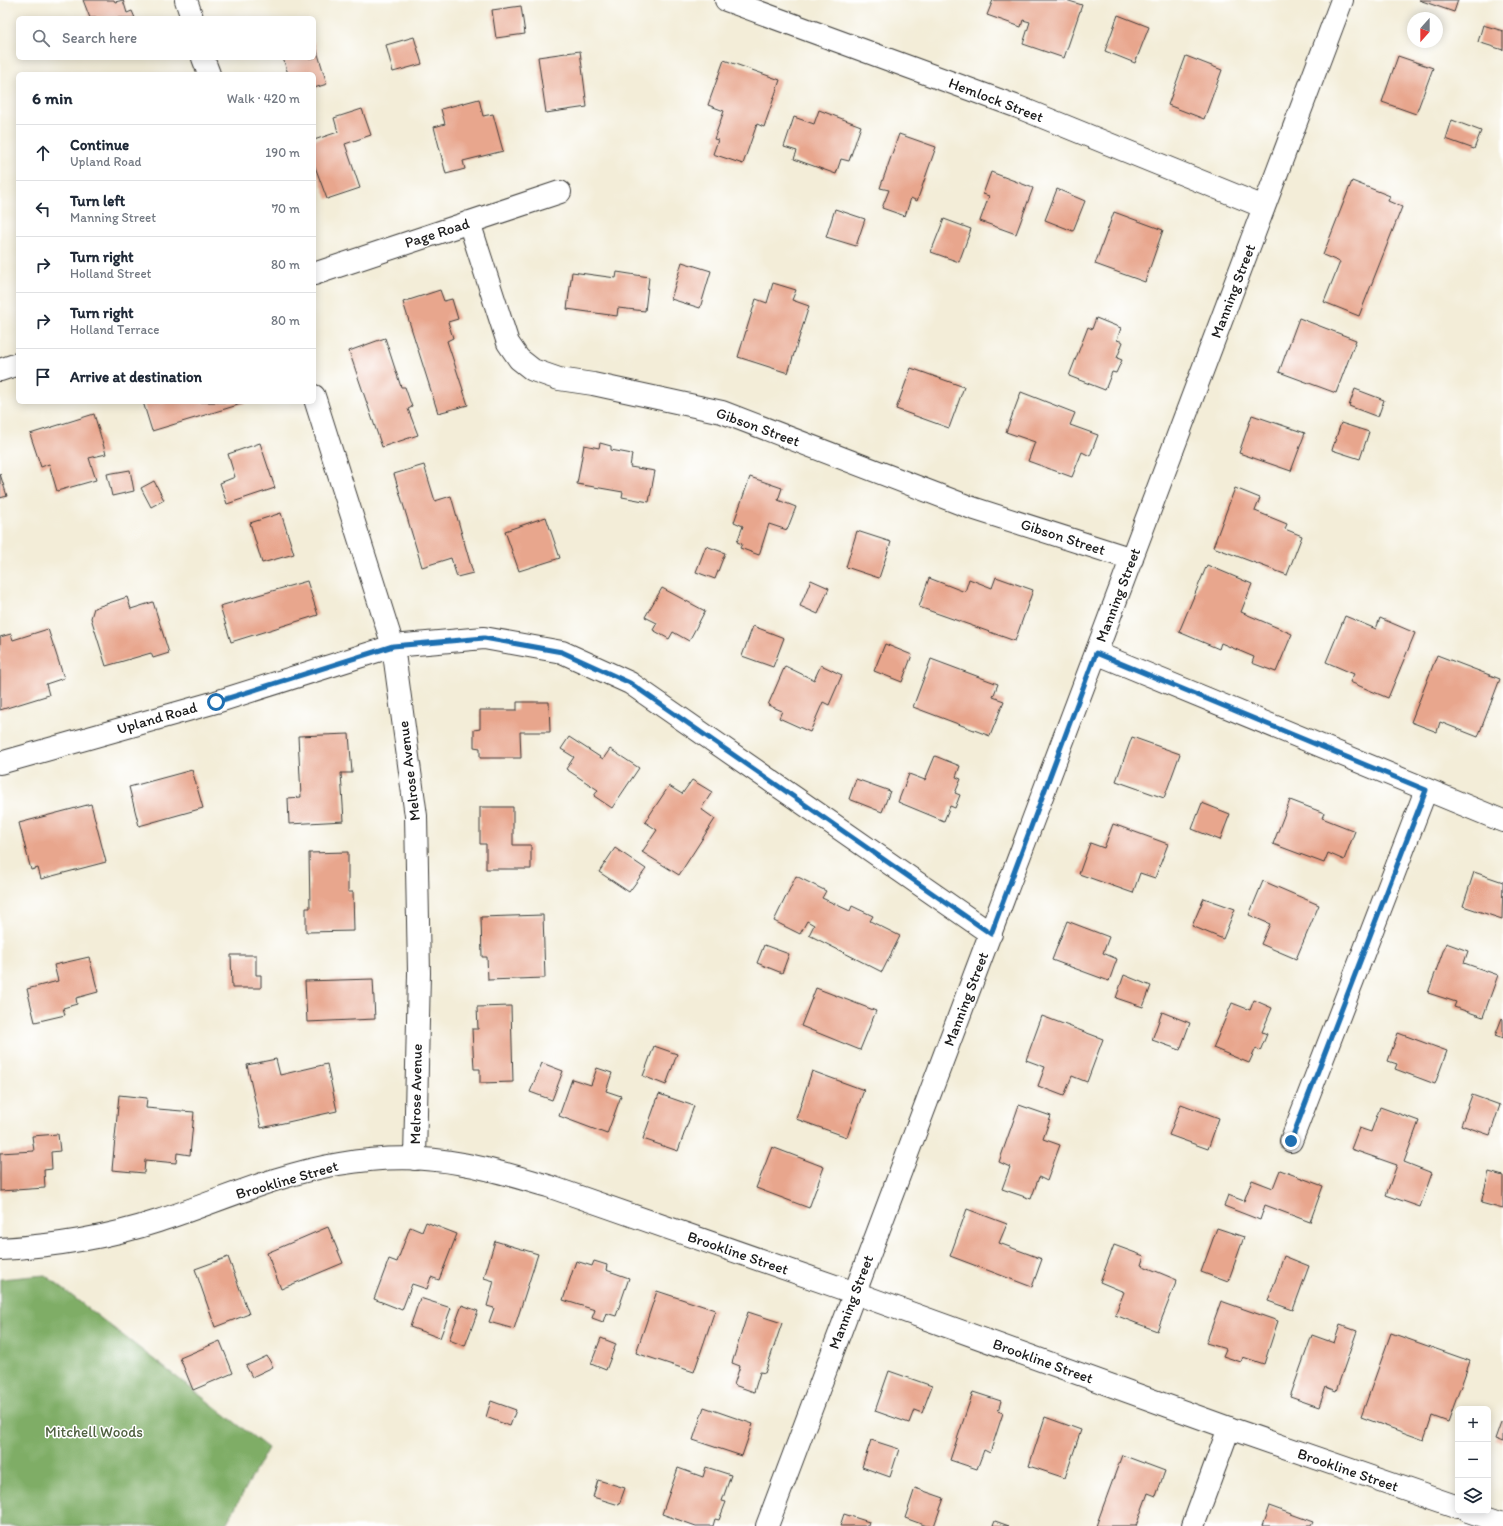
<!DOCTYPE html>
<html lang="en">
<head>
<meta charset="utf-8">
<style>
  body { margin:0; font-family:Itim,sans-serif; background:#f6f6f7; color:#1f2937 }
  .controls { position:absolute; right:12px; bottom:12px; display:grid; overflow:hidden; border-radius:6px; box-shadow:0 2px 10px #0003 }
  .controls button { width:36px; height:36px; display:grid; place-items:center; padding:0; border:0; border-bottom:1px solid #e0e1e3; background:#fff; color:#1f2937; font:20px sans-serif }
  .compass { position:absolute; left:1407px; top:12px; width:36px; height:36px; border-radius:50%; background:#fff; box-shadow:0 2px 10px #0003; rotate:201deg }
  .stop { position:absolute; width:12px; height:12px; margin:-9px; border:3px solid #1f6fb2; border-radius:50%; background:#fff }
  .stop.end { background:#1f6fb2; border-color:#fff; box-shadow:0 1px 4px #0008 }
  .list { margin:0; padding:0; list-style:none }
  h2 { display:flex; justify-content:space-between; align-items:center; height:52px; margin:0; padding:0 16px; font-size:17px }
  h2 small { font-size:13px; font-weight:400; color:#747a83 }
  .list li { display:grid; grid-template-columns:26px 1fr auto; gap:12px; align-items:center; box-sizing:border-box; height:56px; padding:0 16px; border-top:1px solid #e0e1e3 }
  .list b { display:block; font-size:15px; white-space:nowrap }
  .list p { margin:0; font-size:13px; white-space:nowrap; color:#747a83 }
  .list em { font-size:13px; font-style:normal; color:#747a83 }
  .icon { flex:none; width:22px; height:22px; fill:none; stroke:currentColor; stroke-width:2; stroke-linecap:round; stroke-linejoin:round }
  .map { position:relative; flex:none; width:1503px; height:1526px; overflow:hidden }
  .search { position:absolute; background:#fff; box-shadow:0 2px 10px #0003; left:16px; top:16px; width:300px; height:44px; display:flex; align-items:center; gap:10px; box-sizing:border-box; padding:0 14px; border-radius:6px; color:#747a83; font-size:15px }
  .panel { position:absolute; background:#fff; box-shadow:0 2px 10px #0003; left:16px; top:72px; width:300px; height:332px; border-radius:6px }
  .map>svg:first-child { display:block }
</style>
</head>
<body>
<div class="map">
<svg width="1503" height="1526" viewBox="0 0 1503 1526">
  <rect width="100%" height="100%" fill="#fff"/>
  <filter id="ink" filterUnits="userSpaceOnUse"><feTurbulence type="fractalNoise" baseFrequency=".025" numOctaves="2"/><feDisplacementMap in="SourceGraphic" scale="8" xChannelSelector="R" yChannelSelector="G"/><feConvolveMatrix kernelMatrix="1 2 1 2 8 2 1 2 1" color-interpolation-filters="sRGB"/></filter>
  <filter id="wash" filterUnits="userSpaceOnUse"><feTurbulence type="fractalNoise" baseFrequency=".012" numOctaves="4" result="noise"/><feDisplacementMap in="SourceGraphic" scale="16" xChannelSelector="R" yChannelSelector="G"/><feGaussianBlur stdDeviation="0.9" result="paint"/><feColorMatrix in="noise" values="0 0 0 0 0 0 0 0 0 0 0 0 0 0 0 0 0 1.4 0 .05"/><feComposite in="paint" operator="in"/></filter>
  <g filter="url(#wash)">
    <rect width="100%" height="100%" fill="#f3edd8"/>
    <path fill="#7fad66" stroke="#4e6441" d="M45 1275 268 1448 225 1526H0V1279Z"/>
    <g id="blocks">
      <path fill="#e8a68d" d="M83 0H114L115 2 123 0 127 13 132 11 135 18H90Z
        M993 0H1066L1082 5 1064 58 1023 44 1030 22 1023 20 1021 27 987 15Z
        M1419 0H1458L1454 12Z
        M521 6 525 34 496 38 492 10Z
        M1118 15 1149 27 1135 63 1105 51Z
        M1483 25 1503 31V50L1478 42Z
        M414 37 422 64 393 72 386 45Z
        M314 41 327 84 314 88V74H288L283 58H314Z
        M580 51 587 107 546 113 538 57Z
        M1186 56 1222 70 1204 119 1168 105Z
        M1398 56 1433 68 1416 114 1382 102Z
        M724 60 780 80 764 127 757 124 743 164 713 154 718 140 714 139 724 111 708 105Z
        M479 99 483 116 493 114 503 151 463 161 465 169 446 174 434 127 445 124 441 109Z
        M362 109 371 135 345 144 360 188 327 199 314 164V140L338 132 334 118Z
        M819 110 861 126 849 161 841 159 836 174 794 159 797 151 784 147 794 117 814 124Z
        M1452 120 1481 131 1474 149 1446 139Z
        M899 134 936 147 917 201 911 198 905 216 882 208 889 190 880 188Z
        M991 172 1033 188 1016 234 980 221 989 196 983 194Z
        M1352 181 1390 196 1388 201 1402 207 1359 316 1324 302 1340 262 1323 255Z
        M1057 189 1085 201 1073 231 1045 220Z
        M835 209 865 219 856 246 826 237Z
        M1114 212 1163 230 1145 282 1095 264Z
        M944 219 971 229 959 262 931 252Z
        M682 262 711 271 700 308 671 299Z
        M572 272 616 278 617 272 649 277 645 311 618 308 617 316 567 309Z
        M773 283 796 290 792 300 809 306 788 373 738 357 756 299 767 303Z
        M440 290 444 301 452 299 458 319 448 322 453 338 447 341 468 405 438 413 403 302Z
        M1096 318 1121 328 1117 340 1123 342 1117 358 1122 360 1116 373 1112 372 1105 390 1069 376 1088 327 1092 329Z
        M1299 318 1356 340 1336 393 1279 372Z
        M385 338 401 387H405L412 407 408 409 418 435 382 447 349 351Z
        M911 368 964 387 949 428 896 409Z
        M1355 389 1384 400 1378 417 1349 406Z
        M1021 392 1075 413 1070 425 1098 435 1090 456 1082 452 1072 477 1028 461 1035 442 1006 432Z
        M143 402H248L152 431Z
        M94 414 106 454 89 458 96 480 57 491 49 464 41 467 30 434Z
        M1252 415 1305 433 1291 471 1239 453Z
        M1341 423 1369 432 1360 459 1332 450Z
        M260 443 275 488 227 504 220 483 235 477 228 454Z
        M600 443 611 446V450L632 454 630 467 655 471 649 502 622 497 623 492 577 484 584 445 599 448Z
        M424 465 435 501 451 496 473 573 457 577 451 558 422 567 394 474Z
        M130 470 134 491 112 496 107 474Z
        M0 474 7 496 0 498Z
        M750 477 782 488 778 500 796 507 787 530 769 524 759 555 740 548 742 544 737 542 743 526 734 522Z
        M154 481 164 500 151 507 141 488Z
        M1235 488 1260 498 1255 511 1287 524 1285 529 1302 536 1287 575 1213 547Z
        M281 513 294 554 262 563 250 523Z
        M546 517 560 558 519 571 505 531Z
        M857 531 891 542 879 578 846 567Z
        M706 546 725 553 715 579 696 572Z
        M1207 565 1252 584 1241 612 1292 634 1276 672 1252 663 1254 657 1221 643 1219 649 1179 632Z
        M996 577 1033 590 1015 641 919 607 929 578 965 592 969 579 992 588Z
        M811 580 829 588 818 614 800 606Z
        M307 581 318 615 231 642 220 606Z
        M662 588 705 611 689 641 673 632 669 639 653 630 657 623 645 617Z
        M127 597 131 609 153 602 169 653 153 658 151 653 106 666 91 618 94 608Z
        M1345 616 1376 629 1380 618 1415 633 1388 698 1350 682 1354 674 1326 662Z
        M753 626 784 638 773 667 742 656Z
        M48 629 64 678 46 684 49 695 0 710V637L11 634 13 640Z
        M885 644 912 655 902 682 874 671Z
        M1437 655 1500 679 1478 737 1440 722 1437 732 1411 722Z
        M931 659 998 684 993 697 1004 701 990 736 913 707Z
        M821 665 842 675 829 705 823 702 810 732 779 718 782 711 768 705 785 666 814 680Z
        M517 702H549L550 732H520L521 758H480V748L474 747V730L480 729V710H517Z
        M349 734 352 773H341L344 821 289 824 288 798 301 797 298 736Z
        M569 737 603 759 610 749 639 768 612 808 594 796 598 790 566 769 574 757 561 749Z
        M1132 737 1180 754 1164 798 1116 781Z
        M935 756 960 766 956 777 961 779 955 793 960 795 955 808 950 806 944 821 898 802 909 774 925 780Z
        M192 770 203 808 139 826 129 787Z
        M856 779 890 791 882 812 849 799Z
        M692 780 712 792 701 809 715 819 679 875 642 852 657 830 645 822 669 786 682 794Z
        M1290 800 1324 813 1322 818 1355 831 1344 860 1328 853 1324 863 1273 844Z
        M1202 803 1230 814 1220 840 1192 829Z
        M91 804 106 862 41 879 38 868 31 870 19 823Z
        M480 807H513V845H531V869H486V844H480Z
        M1113 824 1168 844 1155 878 1140 873 1133 893 1079 874 1090 843 1104 848Z
        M615 848 646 869 629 892 599 872Z
        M348 852V892H353L354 931 306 932V908H310L309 853Z
        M1474 872 1503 882 1502 919 1463 906Z
        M796 876 826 891 822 898 850 911 852 906 873 916 870 921 900 936 882 972 809 935 814 925 807 921 800 934 774 921Z
        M1263 881 1319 905 1296 959 1261 944 1270 924 1249 915Z
        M1204 898 1235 909 1223 939 1192 926Z
        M543 915 545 978 488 980 487 957H482L481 917Z
        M1067 921 1109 937 1103 953 1117 959 1109 981 1052 960Z
        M1446 943 1468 951 1464 963 1498 975 1483 1017 1454 1007 1456 1002 1428 993Z
        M764 945 789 954 782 973 757 963Z
        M231 955H256V975H261V988H232Z
        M89 957 98 992 76 998 77 1004 63 1008 65 1015 35 1022 27 989 58 981 54 965Z
        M1124 975 1151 986 1143 1007 1116 998Z
        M373 979 375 1019 307 1022 305 981Z
        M816 988 876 1011 860 1050 801 1026Z
        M1254 1000 1272 1008 1262 1032 1267 1034 1260 1051 1256 1048 1249 1063 1213 1048 1232 1003 1250 1010Z
        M511 1006 513 1082 480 1083V1069H474L472 1029H478L477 1007Z
        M1162 1012 1190 1023 1180 1050 1152 1040Z
        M1042 1016 1103 1039 1087 1082 1072 1076 1064 1096 1038 1086 1045 1067 1026 1060Z
        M1502 1018 1503 1019V1039L1495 1036Z
        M1398 1033 1447 1051 1435 1084 1395 1069 1397 1064 1388 1061Z
        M654 1046 677 1054 666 1085 643 1076Z
        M276 1059 280 1075 327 1064 337 1111 261 1128 247 1065Z
        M542 1063 563 1071 552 1100 530 1092Z
        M597 1068 612 1073 606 1091 621 1096 607 1134 559 1116 572 1079 591 1085Z
        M812 1071 864 1090 847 1137 796 1119Z
        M659 1094 694 1106 678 1151 643 1139Z
        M119 1095 147 1098 146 1108 194 1112 190 1155 177 1153 176 1163 145 1160 144 1173 112 1170Z
        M1472 1095 1500 1105 1490 1135 1461 1125Z
        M1181 1104 1219 1118 1208 1149 1169 1135Z
        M1019 1105 1051 1116 1043 1139 1060 1145 1047 1181 1039 1177 1031 1199 1002 1189 1010 1167 999 1162Z
        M1380 1107 1419 1121 1404 1162 1432 1173 1420 1207 1386 1195 1397 1165 1351 1149 1359 1128 1371 1132Z
        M58 1134 60 1151 51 1152 52 1169 44 1170 45 1188 0 1191V1153L34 1151 32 1136Z
        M772 1147 824 1167 809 1208 756 1188Z
        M1280 1170 1323 1186 1310 1222 1265 1205 1260 1220 1224 1206 1228 1195 1244 1201 1252 1180 1273 1188Z
        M1489 1172 1503 1176V1209L1481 1203Z
        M967 1209 1007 1224 999 1243 1042 1259 1032 1287 950 1256Z
        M426 1222 457 1234 439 1280 431 1277 427 1289 412 1284 402 1310 374 1299 389 1259 397 1262 410 1227 422 1232Z
        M328 1227 343 1263 281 1289 267 1253Z
        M1217 1228 1244 1237 1228 1282 1201 1272Z
        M495 1241 538 1254 514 1329 489 1322 494 1308 487 1306 494 1281 484 1278Z
        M1114 1245 1144 1256 1141 1265 1177 1280 1157 1331 1115 1315 1124 1292 1100 1282Z
        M1284 1256 1309 1266 1293 1310 1268 1301Z
        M228 1257 249 1314 215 1327 195 1269Z
        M576 1261 592 1266 594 1261 607 1265 606 1270 629 1278 616 1316 606 1313 603 1322 592 1318 595 1310 563 1300Z
        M657 1291 715 1310 694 1372 636 1353Z
        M420 1298 451 1308 440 1338 410 1327Z
        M1221 1301 1278 1321 1264 1364 1243 1357 1241 1362 1223 1356 1226 1349 1206 1343Z
        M462 1305 478 1311 465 1346 449 1340Z
        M748 1312 782 1323 765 1373 760 1372 754 1392 734 1385 740 1366 732 1363Z
        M1340 1325 1357 1331 1336 1391 1326 1387 1319 1407 1290 1397 1312 1335 1334 1343Z
        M1391 1333 1470 1361 1448 1422 1432 1416 1424 1440 1361 1417Z
        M601 1338 616 1344 606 1370 591 1364Z
        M220 1341 233 1373 193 1390 180 1358Z
        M267 1356 273 1367 252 1377 246 1366Z
        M889 1371 932 1386 922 1413 914 1410 909 1423 875 1411Z
        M973 1392 1001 1401 998 1411 1003 1413 990 1453 984 1450 977 1469 950 1460Z
        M491 1401 516 1410 510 1426 486 1417Z
        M704 1407 753 1424 742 1456 693 1440Z
        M1045 1417 1081 1430 1065 1478 1029 1466Z
        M1501 1422H1503V1442L1495 1439Z
        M871 1440 899 1449 890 1477 862 1467Z
        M1122 1455 1165 1471 1156 1496 1148 1493 1136 1526H1096Z
        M706 1467 731 1475 722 1501 726 1502 719 1520 715 1519 713 1526H696L662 1514 678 1468 703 1477Z
        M598 1480 625 1488 619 1505 593 1497Z
        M915 1488 944 1498 934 1526H927L905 1518Z
        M1269 1506 1313 1522 1311 1526H1262Z
        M844 1514 869 1522 868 1526H840Z
        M995 1521 1009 1526H993Z"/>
    </g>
  </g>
  <g filter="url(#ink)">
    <use href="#blocks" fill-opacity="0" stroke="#3c3b38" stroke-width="1"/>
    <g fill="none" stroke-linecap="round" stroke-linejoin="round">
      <g stroke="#3c3b38" stroke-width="24">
        <path id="minor" d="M186 0 192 18
          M726 0 1018 107 1264 207
          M203 58 209 74
          M469 222 508 343 519 359 533 370 559 379 593 384 722 412 972 508 1132 559
          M314 274 560 192
          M0 370 18 364
          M314 396 393 646 416 816 419 973 415 1159
          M1096 653 1503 821
          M0 763 216 702 393 646 484 638 562 652 630 683 991 934
          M1291 1141 1426 790
          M767 1526 1342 0
          M1193 1526 1229 1428"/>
      </g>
      <g stroke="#3c3b38" stroke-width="24">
        <path id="tertiary" d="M0 1249C54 1246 106 1238 158 1221 217 1202 277 1174 339 1164 379 1157 423 1156 463 1164 492 1169 520 1178 548 1186L855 1293 1229 1428 1458 1507
          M1468 1511 1503 1523"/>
      </g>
      <use href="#minor" stroke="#fff" stroke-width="22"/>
      <use href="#tertiary" stroke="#fff" stroke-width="22"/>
    </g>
  </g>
  <g fill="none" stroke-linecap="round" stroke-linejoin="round" filter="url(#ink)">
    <path stroke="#1f6fb2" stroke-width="5" d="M216 702 393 646 484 638 562 652 630 683 991 934 1096 653 1426 790 1291 1141"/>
  </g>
  <g text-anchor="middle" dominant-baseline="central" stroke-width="3" stroke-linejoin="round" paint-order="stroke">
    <g font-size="15" fill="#1c1c1c" stroke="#fff">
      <text transform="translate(996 100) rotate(21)">Hemlock Street</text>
      <text transform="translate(437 233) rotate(-18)">Page Road</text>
      <text transform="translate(1233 291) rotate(-69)">Manning Street</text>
      <text transform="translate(758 427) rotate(20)">Gibson Street</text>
      <text transform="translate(1063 537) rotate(18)">Gibson Street</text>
      <text transform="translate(1118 595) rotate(-69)">Manning Street</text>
      <text transform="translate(157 718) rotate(-16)">Upland Road</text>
      <text transform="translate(409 771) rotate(-97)">Melrose Avenue</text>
      <text transform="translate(966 999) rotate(-69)">Manning Street</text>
      <text transform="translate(416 1094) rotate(-89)">Melrose Avenue</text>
      <text transform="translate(287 1180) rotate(-16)">Brookline Street</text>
      <text transform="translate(738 1253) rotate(19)">Brookline Street</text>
      <text transform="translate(851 1302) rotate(-69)">Manning Street</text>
      <text transform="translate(1043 1361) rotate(20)">Brookline Street</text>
      <text transform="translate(1348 1470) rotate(19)">Brookline Street</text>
    </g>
    <g font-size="15" fill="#506140" stroke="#fff">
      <text x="94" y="1432">Mitchell Woods</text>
    </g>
  </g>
</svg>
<div class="controls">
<button>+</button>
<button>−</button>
<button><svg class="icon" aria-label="layers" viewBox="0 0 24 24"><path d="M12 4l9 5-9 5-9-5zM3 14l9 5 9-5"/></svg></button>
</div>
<svg class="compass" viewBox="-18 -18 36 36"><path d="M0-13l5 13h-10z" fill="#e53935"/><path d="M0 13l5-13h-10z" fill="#747a83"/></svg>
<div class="stop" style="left:216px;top:702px"></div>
<div class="stop end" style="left:1291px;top:1141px"></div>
<div class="search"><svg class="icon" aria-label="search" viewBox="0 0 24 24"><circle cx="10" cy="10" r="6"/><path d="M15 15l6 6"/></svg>Search here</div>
<section class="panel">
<h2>6 min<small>Walk · 420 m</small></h2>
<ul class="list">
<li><svg class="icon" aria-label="ahead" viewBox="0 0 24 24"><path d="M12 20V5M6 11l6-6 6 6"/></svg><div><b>Continue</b><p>Upland Road</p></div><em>190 m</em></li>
<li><svg class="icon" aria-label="left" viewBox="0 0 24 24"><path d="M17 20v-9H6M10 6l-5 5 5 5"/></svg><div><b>Turn left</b><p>Manning Street</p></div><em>70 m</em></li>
<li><svg class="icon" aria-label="right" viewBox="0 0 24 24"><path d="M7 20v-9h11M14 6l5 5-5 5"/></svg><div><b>Turn right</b><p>Holland Street</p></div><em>80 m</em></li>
<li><svg class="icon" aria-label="right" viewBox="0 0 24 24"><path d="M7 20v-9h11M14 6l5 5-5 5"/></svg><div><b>Turn right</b><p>Holland Terrace</p></div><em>80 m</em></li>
<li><svg class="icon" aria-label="arrive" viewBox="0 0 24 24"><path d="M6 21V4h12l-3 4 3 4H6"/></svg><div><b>Arrive at destination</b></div></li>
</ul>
</section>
</div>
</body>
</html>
